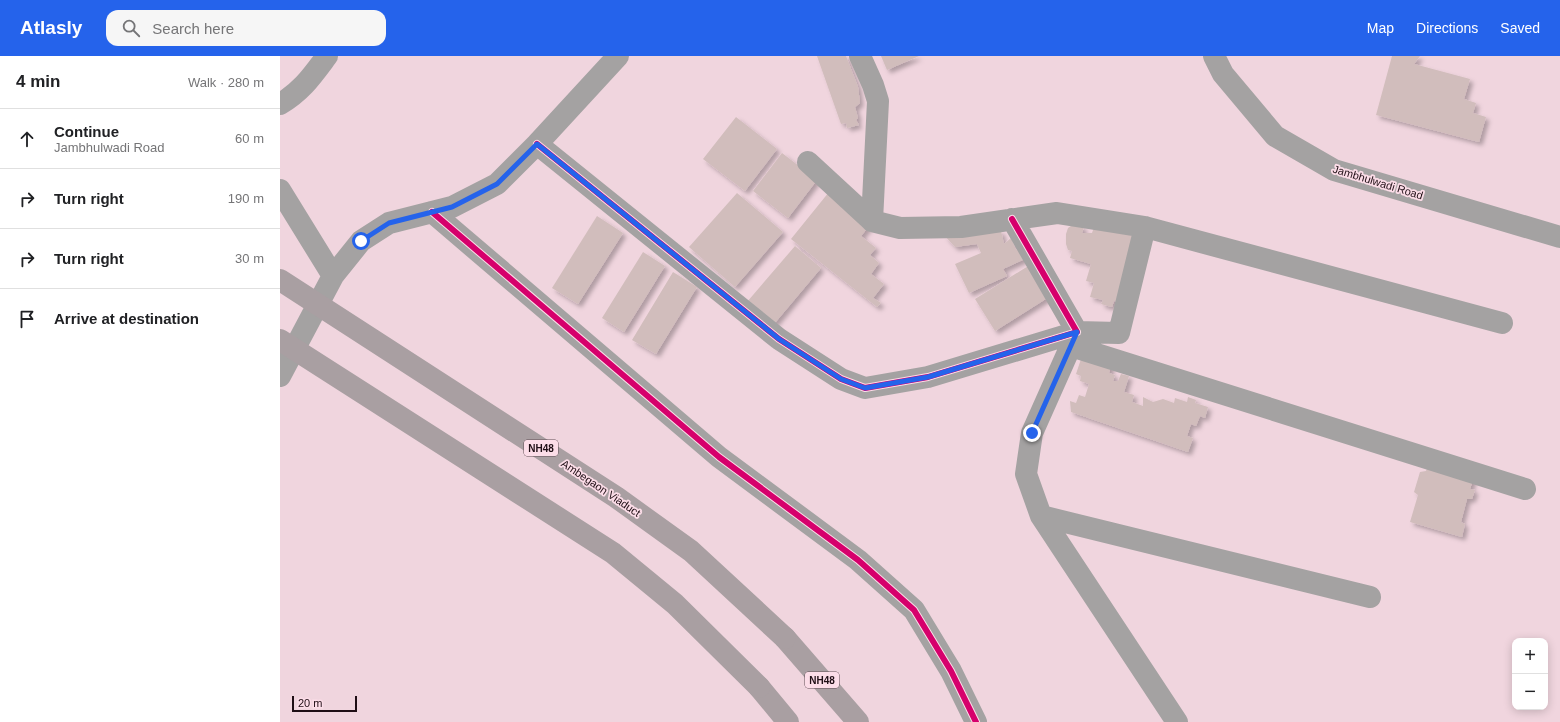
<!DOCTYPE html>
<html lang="en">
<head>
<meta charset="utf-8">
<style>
  body { margin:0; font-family:Helvetica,sans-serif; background:#f6f6f6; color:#202124 }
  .controls { position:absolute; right:12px; bottom:12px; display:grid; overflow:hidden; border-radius:8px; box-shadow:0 2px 10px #0003 }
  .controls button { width:36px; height:36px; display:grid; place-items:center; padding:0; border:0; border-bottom:1px solid #e0e0e0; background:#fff; color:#202124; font:20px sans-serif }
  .scale { position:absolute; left:12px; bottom:10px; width:65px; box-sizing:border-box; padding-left:4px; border:2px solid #1f0e15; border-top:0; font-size:11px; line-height:14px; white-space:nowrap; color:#1f0e15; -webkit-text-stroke:3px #fcdde8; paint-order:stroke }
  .stop { position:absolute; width:12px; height:12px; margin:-9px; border:3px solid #2563eb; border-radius:50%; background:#fff }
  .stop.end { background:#2563eb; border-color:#fff; box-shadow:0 1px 4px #0008 }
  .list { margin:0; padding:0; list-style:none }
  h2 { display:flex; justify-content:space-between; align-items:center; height:52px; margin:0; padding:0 16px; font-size:17px }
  h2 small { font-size:13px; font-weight:400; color:#757577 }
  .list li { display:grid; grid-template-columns:26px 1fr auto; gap:12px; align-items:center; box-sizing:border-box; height:60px; padding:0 16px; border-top:1px solid #e0e0e0 }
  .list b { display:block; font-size:15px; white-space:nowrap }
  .list p { margin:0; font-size:13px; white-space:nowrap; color:#757577 }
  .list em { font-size:13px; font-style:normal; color:#757577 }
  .icon { flex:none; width:22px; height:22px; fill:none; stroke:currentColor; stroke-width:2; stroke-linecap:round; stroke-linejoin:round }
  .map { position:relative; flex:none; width:1280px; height:666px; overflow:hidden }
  header { display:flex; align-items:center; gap:24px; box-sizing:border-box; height:56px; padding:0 20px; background:#2563eb; color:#fff }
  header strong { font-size:19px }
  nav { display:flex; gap:22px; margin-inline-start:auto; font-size:14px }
  .search { width:280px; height:36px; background:#f6f6f6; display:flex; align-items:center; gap:10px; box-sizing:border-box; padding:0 14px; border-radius:12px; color:#757577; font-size:15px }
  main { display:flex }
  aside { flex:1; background:#fff }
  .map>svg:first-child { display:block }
</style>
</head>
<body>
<header>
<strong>Atlasly</strong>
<div class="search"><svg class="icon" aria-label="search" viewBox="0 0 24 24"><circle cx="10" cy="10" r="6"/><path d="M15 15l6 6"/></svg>Search here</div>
<nav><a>Map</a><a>Directions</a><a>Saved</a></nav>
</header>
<main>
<aside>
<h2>4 min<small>Walk · 280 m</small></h2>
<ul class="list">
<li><svg class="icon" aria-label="ahead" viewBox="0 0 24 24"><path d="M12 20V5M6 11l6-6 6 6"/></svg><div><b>Continue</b><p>Jambhulwadi Road</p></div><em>60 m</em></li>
<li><svg class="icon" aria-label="right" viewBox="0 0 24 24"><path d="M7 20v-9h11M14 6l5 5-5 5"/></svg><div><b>Turn right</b></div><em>190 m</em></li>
<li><svg class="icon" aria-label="right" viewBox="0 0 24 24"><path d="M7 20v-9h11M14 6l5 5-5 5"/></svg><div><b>Turn right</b></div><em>30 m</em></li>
<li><svg class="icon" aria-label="arrive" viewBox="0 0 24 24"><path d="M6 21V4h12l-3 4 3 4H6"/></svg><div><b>Arrive at destination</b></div></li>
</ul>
</aside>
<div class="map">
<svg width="1280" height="666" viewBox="0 0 1280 666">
  <defs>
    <filter id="shadow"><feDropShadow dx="3.5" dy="3.5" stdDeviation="2" flood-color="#0004"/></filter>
  </defs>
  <rect width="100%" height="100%" fill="#f0d5de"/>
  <path fill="#d1bdbc" filter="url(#shadow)" d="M537 0H566L578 31 580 47 575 51 578 62 576 64 579 69 567 72 566 67 561 68Z
    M601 0H639L607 14Z
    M1112 0H1140L1134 8 1190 23 1184 43 1196 47 1193 57 1206 61 1199 86 1096 59Z
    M456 61 497 93 465 135 423 103Z
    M502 97 537 124 508 162 473 135Z
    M549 136 590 169 581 180 596 192 590 199 599 207 591 218 604 228 593 242 601 247 597 251 511 183Z
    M457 137 503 176 455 231 409 191Z
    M317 160 343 177 298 248 272 232Z
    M794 168 804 171 802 177H812L814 171 855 180 844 247 834 245 832 251 821 248 823 244 810 241 814 227 806 225 811 208 790 202 792 195 788 194 786 188V178L788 172Z
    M721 175 724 188 731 182 736 194 742 191 747 202 723 213 727 220 689 237 675 208 701 197 697 188 675 191 664 179Z
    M515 190 541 212 494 268 467 246Z
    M363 196 385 210 344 276 322 262Z
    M753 207 772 239 715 275 695 243Z
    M393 216 417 231 376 298 352 284Z
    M802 300 832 308 829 317 835 319 833 325H838L841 318 849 320 844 336 854 339 852 346 863 350V341L873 346 883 343 894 347 895 342 907 346 908 341 916 344 915 347 928 351 925 362 920 360 916 370 911 368 907 380 913 382 908 396 791 356 790 345 796 347 799 339 805 341 809 328 800 325 801 320 796 318Z
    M1149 407 1194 421 1190 433 1195 434 1192 443H1187L1181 466 1185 468 1182 481 1130 466 1138 439 1134 436 1140 416 1146 415Z"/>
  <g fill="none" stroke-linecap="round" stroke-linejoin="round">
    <path stroke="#a4a2a2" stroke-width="22" d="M580 0 593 29 598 45 592 165
      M934 0 943 18 995 80 1054 114 1280 181
      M0 48C22 35 32 20 47 0
      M257 88 499 283 561 323 585 332 648 321 797 276 732 163
      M528 106 592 165 620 172 681 171 777 157 865 171 1222 267
      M0 134 53 220 0 320
      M152 156 439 401 578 504 634 554 671 615 696 666
      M865 171 839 277 797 276 752 377 746 418 761 460 897 666
      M53 220 81 185 109 167 172 151 217 128 257 88 338 0
      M791 290 1245 433
      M761 460 1090 541"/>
    <path stroke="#a99fa2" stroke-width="22" d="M505 582 578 666
      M479 631 508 666"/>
    <path stroke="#a99fa2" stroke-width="22" d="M0 224 336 441 411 495 505 582
      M0 284 333 497 395 548 479 631"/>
    <g stroke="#fcdde8" stroke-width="8">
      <path id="cycleway" d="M257 88 499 283 561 323 585 332 648 321 797 276 732 163
        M152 156 439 401 578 504 634 554 671 615 696 666"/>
    </g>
    <use href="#cycleway" stroke="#d6006c" stroke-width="6"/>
  </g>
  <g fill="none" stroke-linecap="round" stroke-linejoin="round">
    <path stroke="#2563eb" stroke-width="5" d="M81 185 109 167 172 151 217 128 257 88 499 283 561 323 585 332 648 321 797 276 752 377"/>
  </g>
  <g text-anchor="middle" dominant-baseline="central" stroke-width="3.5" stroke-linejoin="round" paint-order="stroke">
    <g fill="#fcdde8" stroke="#614c54" stroke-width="1">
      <rect x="244" y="384" width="34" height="16" rx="3"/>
      <rect x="525" y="616" width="34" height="16" rx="3"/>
    </g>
    <g font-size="10" font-weight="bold" fill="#1f0e15">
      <text x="261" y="392">NH48</text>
      <text x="542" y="624">NH48</text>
    </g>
    <g font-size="11" fill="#1f0e15" stroke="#fcdde8">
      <text transform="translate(1098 126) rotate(17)">Jambhulwadi Road</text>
      <text transform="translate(321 432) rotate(34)">Ambegaon Viaduct</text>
    </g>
  </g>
</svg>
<div class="controls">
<button>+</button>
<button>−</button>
</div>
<div class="scale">20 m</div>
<div class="stop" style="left:81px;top:185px"></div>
<div class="stop end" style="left:752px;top:377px"></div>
</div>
</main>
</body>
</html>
